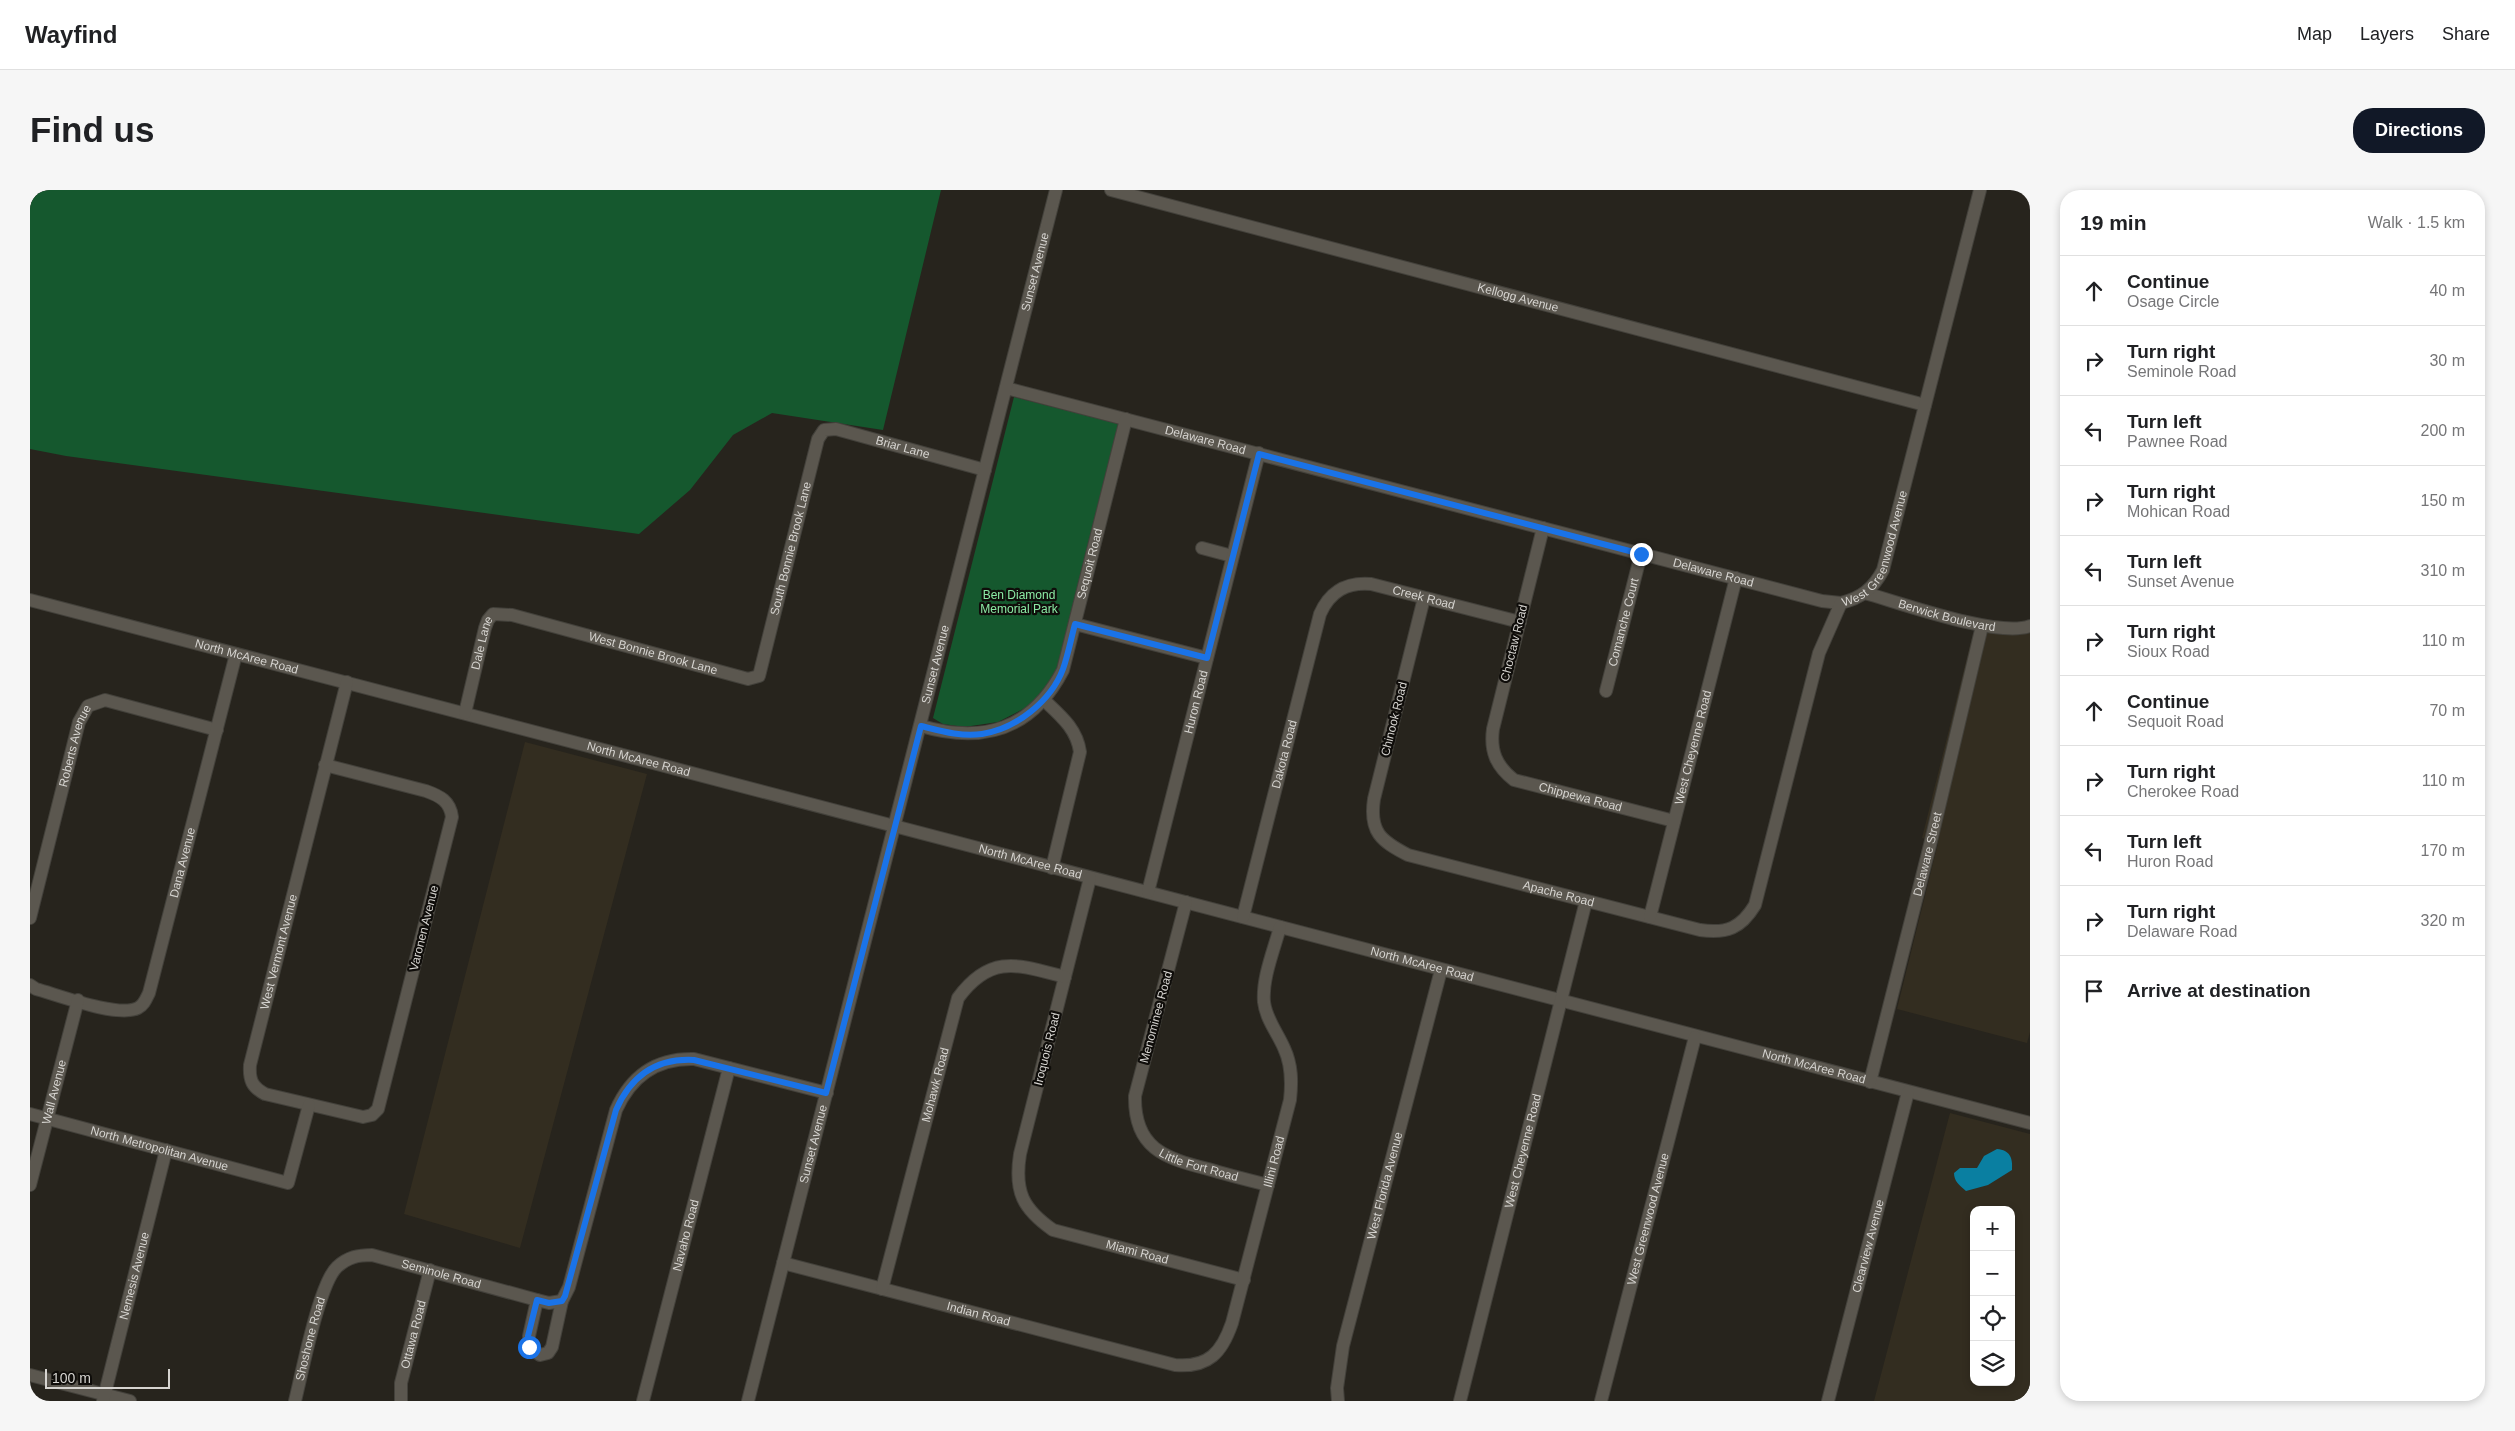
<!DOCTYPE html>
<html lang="en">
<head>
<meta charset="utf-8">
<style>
  body { margin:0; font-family:Arial,sans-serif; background:#f6f6f6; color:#202124 }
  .controls { position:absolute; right:15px; bottom:15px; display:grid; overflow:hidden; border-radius:10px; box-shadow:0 2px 8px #0003 }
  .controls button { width:45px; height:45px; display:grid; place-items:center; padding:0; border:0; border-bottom:1px solid #e0e0e0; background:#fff; color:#202124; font:25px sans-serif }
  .scale { position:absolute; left:15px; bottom:12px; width:125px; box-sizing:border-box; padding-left:5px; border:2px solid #d6d4d0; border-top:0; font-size:14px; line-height:18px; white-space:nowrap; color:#d6d4d0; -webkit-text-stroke:4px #0f0d0a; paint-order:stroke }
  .stop { position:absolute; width:15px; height:15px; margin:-11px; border:4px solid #1a73e8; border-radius:50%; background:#fff }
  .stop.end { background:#1a73e8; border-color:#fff; box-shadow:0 1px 5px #0008 }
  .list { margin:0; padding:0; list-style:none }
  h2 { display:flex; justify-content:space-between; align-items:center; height:65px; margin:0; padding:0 20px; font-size:21px }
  h2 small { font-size:16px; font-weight:400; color:#757577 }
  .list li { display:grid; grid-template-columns:32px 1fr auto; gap:15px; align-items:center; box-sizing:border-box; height:70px; padding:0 20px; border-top:1px solid #e0e0e0 }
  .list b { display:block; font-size:19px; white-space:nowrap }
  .list p { margin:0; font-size:16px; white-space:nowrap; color:#757577 }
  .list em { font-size:16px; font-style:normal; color:#757577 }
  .icon { flex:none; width:28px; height:28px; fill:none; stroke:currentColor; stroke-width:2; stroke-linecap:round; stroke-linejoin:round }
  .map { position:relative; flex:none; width:2000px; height:1211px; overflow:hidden; border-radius:20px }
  header { display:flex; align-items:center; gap:30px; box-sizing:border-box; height:70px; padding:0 25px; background:#fff; border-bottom:1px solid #e0e0e0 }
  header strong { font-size:24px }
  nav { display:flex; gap:28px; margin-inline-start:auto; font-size:18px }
  .intro { display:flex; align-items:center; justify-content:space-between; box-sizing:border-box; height:120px; padding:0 30px }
  h1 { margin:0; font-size:35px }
  .button { padding:12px 22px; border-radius:20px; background:#111827; color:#fff; font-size:18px; font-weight:700 }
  main { display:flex; gap:30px; padding:0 30px }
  aside { flex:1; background:#fff; border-radius:20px; box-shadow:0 2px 8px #0003 }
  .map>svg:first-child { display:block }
</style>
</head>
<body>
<header>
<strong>Wayfind</strong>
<nav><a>Map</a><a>Layers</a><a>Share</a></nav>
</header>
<div class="intro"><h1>Find us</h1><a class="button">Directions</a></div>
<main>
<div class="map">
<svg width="2000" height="1211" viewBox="0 0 2000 1211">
  <rect width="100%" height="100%" fill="#27241d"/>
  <path fill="#332d20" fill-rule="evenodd" d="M2000 436V842L1997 853 1867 819 1908 653 1892 648 1943 443Z
    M495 552 617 584 490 1058 374 1024Z
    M1920 923 2000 944V1211H1844ZM1944 1020H1981V1192H1944Z"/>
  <path fill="#15582e" d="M0 0H911L853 240 742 223 703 245 660 300 609 344 36 266 0 259Z
    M984 207 1090 234 1029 479 1001 515 968 532 934 537 913 534 903 528Z"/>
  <path fill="#0a7fa1" d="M1967 959C1980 960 1983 968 1982 980L1958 995 1936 1001C1929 995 1924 991 1924 983L1930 978H1947L1954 966Z"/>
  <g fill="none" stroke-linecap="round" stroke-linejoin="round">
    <g stroke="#43413b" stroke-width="14">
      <g id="minor">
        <path id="s1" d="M1081 0 1895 215"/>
        <path id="s2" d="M976 198 1792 411 1811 413"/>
        <path id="s3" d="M1513 338 1463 539C1460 561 1466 576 1484 590L1644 631"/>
        <path d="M1172 358 1202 366"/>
        <path id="s4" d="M1835 403C1871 413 1968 448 2000 436"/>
        <path id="s5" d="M1394 408 1344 609C1339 642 1351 651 1378 665L1670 740C1697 744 1711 738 1725 715L1789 463 1811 413C1831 408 1843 399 1853 380L1950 0"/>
        <path id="s6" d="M0 410 2000 933"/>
        <path d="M1045 434 1177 468"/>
        <path id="s7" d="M1576 501 1611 364"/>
        <path d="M1014 510C1031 526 1047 539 1050 562L1022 678"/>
        <path id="s8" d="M435 523 455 438 458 430 463 424 482 425 718 489 729 486 788 249 794 240 806 239 955 280"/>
        <path id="s9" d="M891 536C953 554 1002 540 1033 480L1096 229"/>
        <path id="s10" d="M295 575 396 601C410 606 420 611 422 627L348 919 342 925 333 927 235 904C222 897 219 890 220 875L317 492"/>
        <path id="s11" d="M1060 688 990 964C984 1002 993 1019 1023 1040L1214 1090"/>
        <path id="s12" d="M1118 702 1229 263"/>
        <path id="s13" d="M1156 712 1105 906C1104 958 1134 968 1178 979 1198 985 1218 990 1238 995"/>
        <path id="s14" d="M1213 727 1290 424C1300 401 1317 392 1341 394L1490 432"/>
        <path id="s15" d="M1620 727 1706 388"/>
        <path id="s16" d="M0 728 49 532 58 516 75 510 187 540"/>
        <path id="s17" d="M0 795 6 799C28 805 88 828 108 818 114 815 116 809 119 803L206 464"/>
        <path id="s18" d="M1840 892 1900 655 1952 436"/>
        <path id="s19" d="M0 924 258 993 279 915"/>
        <path id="s20" d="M0 995 48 810"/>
        <path id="s21" d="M753 1073 1145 1175C1179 1178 1192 1162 1202 1133L1260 910C1262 892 1262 875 1254 858 1247 842 1236 829 1234 812 1232 788 1244 760 1250 737"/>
        <path id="s22" d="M852 1099 928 808C961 763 989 775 1035 787"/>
        <path d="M507 1110 499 1146V1157L510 1165 518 1163 522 1157 532 1111 539 1097 586 920C601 886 627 868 664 869L797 903"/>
        <path d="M0 1185 100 1211"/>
        <path id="s23" d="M73 1211 136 960"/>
        <path id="s24" d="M265 1211C272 1183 289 1094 307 1077 318 1067 328 1065 342 1065L507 1110 519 1113 532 1111"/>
        <path id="s25" d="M371 1211V1193L400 1080"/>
        <path id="s26" d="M613 1211 699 878"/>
        <path id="s27" d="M718 1211 1026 0"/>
        <path id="s28" d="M1308 1211 1307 1198 1313 1156 1411 780"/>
        <path id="s29" d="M1430 1211 1556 711"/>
        <path id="s30" d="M1571 1211 1665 847"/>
        <path id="s31" d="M1798 1211 1878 902"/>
      </g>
    </g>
    <use href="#minor" stroke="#5b574f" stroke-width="12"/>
  </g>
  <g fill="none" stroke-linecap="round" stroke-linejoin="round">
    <path stroke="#1a73e8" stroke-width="6" d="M499 1157 498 1146 507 1110 519 1113 532 1111 535 1106 586 920C601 886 627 868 664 870L796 903 891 536C911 541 931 547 952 544 986 539 1021 511 1033 479 1038 465 1041 449 1045 434L1177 468 1229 264 1611 364"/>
  </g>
  <g text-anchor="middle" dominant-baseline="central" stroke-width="4.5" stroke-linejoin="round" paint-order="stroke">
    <g font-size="12" fill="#d6d4d0" stroke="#0f0d0a">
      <text stroke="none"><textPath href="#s27" startOffset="1165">Sunset Avenue</textPath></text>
      <text stroke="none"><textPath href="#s1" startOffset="421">Kellogg Avenue</textPath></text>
      <text stroke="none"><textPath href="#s2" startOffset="206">Delaware Road</textPath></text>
      <text stroke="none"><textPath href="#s8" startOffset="715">Briar Lane</textPath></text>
      <text stroke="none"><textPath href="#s5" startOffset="1030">West Greenwood Avenue</textPath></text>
      <text stroke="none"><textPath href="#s8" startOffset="510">South Bonnie Brook Lane</textPath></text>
      <text stroke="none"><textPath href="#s9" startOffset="278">Sequoit Road</textPath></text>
      <text stroke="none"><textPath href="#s2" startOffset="731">Delaware Road</textPath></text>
      <text stroke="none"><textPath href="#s14" startOffset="431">Creek Road</textPath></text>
      <text stroke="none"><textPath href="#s4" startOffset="85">Berwick Boulevard</textPath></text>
      <text stroke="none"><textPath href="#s7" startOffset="71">Comanche Court</textPath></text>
      <text transform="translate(1484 453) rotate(-76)">Choctaw Road</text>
      <text stroke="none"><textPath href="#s8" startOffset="72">Dale Lane</textPath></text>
      <text stroke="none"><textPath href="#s8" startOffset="269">West Bonnie Brook Lane</textPath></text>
      <text stroke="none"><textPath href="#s6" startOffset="224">North McAree Road</textPath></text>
      <text stroke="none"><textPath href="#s27" startOffset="760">Sunset Avenue</textPath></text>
      <text stroke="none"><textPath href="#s12" startOffset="196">Huron Road</textPath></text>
      <text transform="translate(1364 529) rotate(-76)">Chinook Road</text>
      <text stroke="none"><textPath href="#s15" startOffset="175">West Cheyenne Road</textPath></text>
      <text stroke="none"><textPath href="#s16" startOffset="178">Roberts Avenue</textPath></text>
      <text stroke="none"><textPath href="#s14" startOffset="168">Dakota Road</textPath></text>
      <text stroke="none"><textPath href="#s6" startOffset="629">North McAree Road</textPath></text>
      <text stroke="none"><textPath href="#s3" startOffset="334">Chippewa Road</textPath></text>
      <text stroke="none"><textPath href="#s18" startOffset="235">Delaware Street</textPath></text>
      <text stroke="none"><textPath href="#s6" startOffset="1034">North McAree Road</textPath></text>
      <text stroke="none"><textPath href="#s17" startOffset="266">Dana Avenue</textPath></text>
      <text stroke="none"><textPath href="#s5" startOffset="435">Apache Road</textPath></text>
      <text transform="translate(394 738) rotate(-76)">Varonen Avenue</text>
      <text stroke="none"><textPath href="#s10" startOffset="715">West Vermont Avenue</textPath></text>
      <text stroke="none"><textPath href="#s6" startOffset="1439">North McAree Road</textPath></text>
      <text transform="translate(1126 827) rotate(-75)">Menominee Road</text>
      <text transform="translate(1017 859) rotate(-76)">Iroquois Road</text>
      <text stroke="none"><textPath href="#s6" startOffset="1844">North McAree Road</textPath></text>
      <text stroke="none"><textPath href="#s22" startOffset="211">Mohawk Road</textPath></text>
      <text stroke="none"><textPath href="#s20" startOffset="96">Wall Avenue</textPath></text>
      <text stroke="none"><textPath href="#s27" startOffset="265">Sunset Avenue</textPath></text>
      <text stroke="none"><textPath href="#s19" startOffset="134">North Metropolitan Avenue</textPath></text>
      <text stroke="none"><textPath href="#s29" startOffset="258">West Cheyenne Road</textPath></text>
      <text stroke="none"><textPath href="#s21" startOffset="650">Illini Road</textPath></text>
      <text stroke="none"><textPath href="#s13" startOffset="306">Little Fort Road</textPath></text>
      <text stroke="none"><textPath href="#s28" startOffset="221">West Florida Avenue</textPath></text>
      <text stroke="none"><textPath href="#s30" startOffset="188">West Greenwood Avenue</textPath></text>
      <text stroke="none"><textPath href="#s26" startOffset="171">Navaho Road</textPath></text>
      <text stroke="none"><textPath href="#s31" startOffset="160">Clearview Avenue</textPath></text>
      <text stroke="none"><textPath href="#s11" startOffset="461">Miami Road</textPath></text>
      <text stroke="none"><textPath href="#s24" startOffset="251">Seminole Road</textPath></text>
      <text stroke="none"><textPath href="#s23" startOffset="129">Nemesis Avenue</textPath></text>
      <text stroke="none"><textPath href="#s21" startOffset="202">Indian Road</textPath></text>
      <text stroke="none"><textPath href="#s25" startOffset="68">Ottawa Road</textPath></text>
      <text stroke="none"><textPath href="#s24" startOffset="64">Shoshone Road</textPath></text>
    </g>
    <g font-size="12" fill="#8beaa4" stroke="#0f0d0a">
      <text x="989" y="405">Ben Diamond<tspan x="989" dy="14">Memorial Park</tspan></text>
    </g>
  </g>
</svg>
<div class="controls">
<button>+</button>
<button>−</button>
<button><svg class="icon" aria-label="locate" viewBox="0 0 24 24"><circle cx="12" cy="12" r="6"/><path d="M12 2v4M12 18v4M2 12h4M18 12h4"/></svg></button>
<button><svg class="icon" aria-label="layers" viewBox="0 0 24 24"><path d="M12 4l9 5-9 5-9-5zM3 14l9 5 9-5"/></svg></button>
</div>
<div class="scale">100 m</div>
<div class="stop" style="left:499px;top:1157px"></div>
<div class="stop end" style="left:1611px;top:364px"></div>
</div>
<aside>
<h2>19 min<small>Walk · 1.5 km</small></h2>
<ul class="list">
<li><svg class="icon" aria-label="ahead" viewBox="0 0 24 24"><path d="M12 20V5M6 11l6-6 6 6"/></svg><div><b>Continue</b><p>Osage Circle</p></div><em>40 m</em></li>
<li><svg class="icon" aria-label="right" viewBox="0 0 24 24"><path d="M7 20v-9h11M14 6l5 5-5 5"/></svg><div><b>Turn right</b><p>Seminole Road</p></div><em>30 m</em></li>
<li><svg class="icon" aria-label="left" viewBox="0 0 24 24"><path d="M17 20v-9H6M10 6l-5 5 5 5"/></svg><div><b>Turn left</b><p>Pawnee Road</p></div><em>200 m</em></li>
<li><svg class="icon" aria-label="right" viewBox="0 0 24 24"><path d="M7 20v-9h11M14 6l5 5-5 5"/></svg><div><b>Turn right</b><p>Mohican Road</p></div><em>150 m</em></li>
<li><svg class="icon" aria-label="left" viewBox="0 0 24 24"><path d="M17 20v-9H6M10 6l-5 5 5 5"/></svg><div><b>Turn left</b><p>Sunset Avenue</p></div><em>310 m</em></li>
<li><svg class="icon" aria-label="right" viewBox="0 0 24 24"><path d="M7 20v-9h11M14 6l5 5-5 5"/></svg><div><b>Turn right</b><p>Sioux Road</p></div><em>110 m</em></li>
<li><svg class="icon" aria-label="ahead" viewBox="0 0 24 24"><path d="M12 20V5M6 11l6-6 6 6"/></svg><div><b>Continue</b><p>Sequoit Road</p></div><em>70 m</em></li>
<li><svg class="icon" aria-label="right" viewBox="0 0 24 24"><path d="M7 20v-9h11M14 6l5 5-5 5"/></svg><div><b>Turn right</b><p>Cherokee Road</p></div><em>110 m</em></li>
<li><svg class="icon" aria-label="left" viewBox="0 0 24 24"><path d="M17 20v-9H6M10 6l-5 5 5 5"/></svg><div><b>Turn left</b><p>Huron Road</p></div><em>170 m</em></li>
<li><svg class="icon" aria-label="right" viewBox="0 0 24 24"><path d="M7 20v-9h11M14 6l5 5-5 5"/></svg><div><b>Turn right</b><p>Delaware Road</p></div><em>320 m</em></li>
<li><svg class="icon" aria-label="arrive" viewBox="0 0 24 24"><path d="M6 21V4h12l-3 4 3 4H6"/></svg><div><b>Arrive at destination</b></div></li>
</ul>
</aside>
</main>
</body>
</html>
